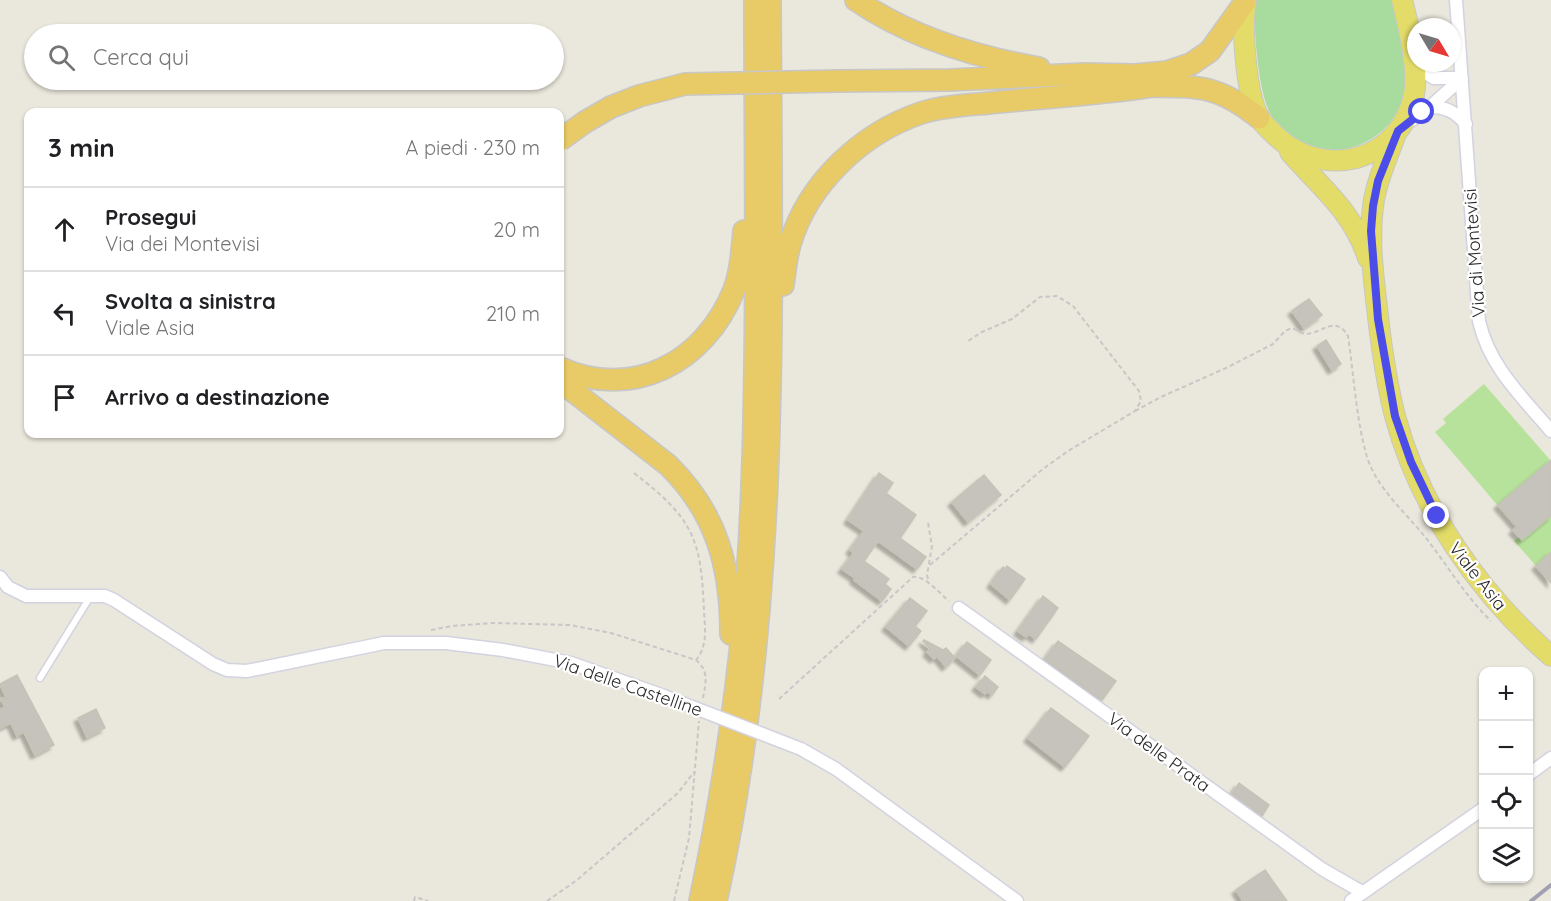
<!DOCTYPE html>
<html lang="it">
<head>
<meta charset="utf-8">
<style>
  body { margin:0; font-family:Quicksand,sans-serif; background:#f6f6f6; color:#202124 }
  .controls { position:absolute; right:18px; bottom:18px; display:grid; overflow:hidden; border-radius:12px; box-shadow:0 2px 4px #0004 }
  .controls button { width:54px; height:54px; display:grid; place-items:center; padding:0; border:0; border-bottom:2px solid #e0e0e0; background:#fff; color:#202124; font:30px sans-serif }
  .compass { position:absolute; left:1407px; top:18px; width:54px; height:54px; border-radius:50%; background:#fff; box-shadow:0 2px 4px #0004; rotate:128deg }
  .stop { position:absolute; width:18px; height:18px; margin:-14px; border:4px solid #4c4de8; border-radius:50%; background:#fff }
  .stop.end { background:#4c4de8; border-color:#fff; box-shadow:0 2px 6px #0008 }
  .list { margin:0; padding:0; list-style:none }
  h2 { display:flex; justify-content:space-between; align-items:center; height:78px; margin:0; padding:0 24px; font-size:26px }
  h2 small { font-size:20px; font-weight:400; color:#757577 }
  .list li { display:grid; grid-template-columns:39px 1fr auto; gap:18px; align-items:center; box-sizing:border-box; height:84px; padding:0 24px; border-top:2px solid #e0e0e0 }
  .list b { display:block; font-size:22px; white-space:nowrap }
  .list p { margin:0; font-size:20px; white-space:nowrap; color:#757577 }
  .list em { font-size:20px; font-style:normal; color:#757577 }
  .icon { flex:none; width:33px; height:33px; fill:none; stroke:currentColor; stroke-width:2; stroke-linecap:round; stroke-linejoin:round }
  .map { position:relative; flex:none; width:1551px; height:901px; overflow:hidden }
  .search { position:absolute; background:#fff; box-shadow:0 2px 4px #0004; left:24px; top:24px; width:540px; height:66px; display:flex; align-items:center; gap:15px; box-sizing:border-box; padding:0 21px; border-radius:33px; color:#757577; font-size:22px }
  .panel { position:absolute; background:#fff; box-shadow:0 2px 4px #0004; left:24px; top:108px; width:540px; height:330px; border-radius:12px }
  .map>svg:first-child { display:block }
</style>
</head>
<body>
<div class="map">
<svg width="1551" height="901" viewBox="0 0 1551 901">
  <defs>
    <filter id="shadow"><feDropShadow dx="-4" dy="4" stdDeviation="1.5" flood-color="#0004"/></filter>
  </defs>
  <rect width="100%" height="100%" fill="#eae7dc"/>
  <path fill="#a8dc9e" d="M1255 0H1392C1397 26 1411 65 1405 90 1392 156 1303 174 1270 113 1258 91 1253 25 1255 0Z"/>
  <path fill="#b7e29b" d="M1484 384 1551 461V583L1514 541 1519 537 1513 530 1516 527 1435 432 1446 423 1443 419Z"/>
  <path fill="#c6c3bc" stroke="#c5c3b6" stroke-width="1.5" filter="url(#shadow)" d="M1309 299 1322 315 1304 328 1292 311Z
    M1326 340 1341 364 1332 370 1317 346Z
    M1551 460V516L1522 540 1513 530 1517 527 1498 505Z
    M879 473 893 483 886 493 916 515 900 538 926 557 917 569 878 541 864 561 889 579 885 584 891 589 882 601 854 580 855 578 842 569 854 553 850 550 864 531 848 520Z
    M984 475 1001 495 968 522 952 502Z
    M1551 552V583L1536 566Z
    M1007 566 1025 579 1010 600 991 584 1003 567 1005 569Z
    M1043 596 1058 608 1036 639 1029 634 1026 637 1018 631Z
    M910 598 927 611 915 626 921 631 909 646 886 627Z
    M924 640 943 650 946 648 955 658 946 667 937 656 934 659 927 652 930 649 923 641Z
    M1058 641 1116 681 1102 700 1045 659Z
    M967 642 991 660 980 675 956 656Z
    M17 675 54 745 35 755 24 732 17 736 11 723 0 728V710L5 707 1 699 6 697 0 684Z
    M985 676 998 687 992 695 987 691 985 694 976 687Z
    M1051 708 1089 736 1065 767 1028 738Z
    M96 709 105 728 87 737 78 718Z
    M1239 783 1269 805 1262 816 1232 794Z
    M1265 870 1287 901H1243L1236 890Z"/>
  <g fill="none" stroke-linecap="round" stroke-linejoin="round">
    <g stroke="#d2d2e1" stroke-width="9">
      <path id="service" d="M40 678 90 597"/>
    </g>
    <g stroke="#d2d2e1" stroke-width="15">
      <path id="minor" d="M1456 0 1479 321C1489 366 1522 397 1551 431
        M1414 66 1434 78H1462
        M1430 107C1447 107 1455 112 1466 124
        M1405 125 1430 107 1462 78
        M0 577 8 587 26 596H105L114 600 213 664 227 670 247 671 384 643H446L503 650 571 663 664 696
        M959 608 1322 869 1362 892
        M801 749 836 769 1017 901
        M1528 775 1551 758
        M1351 901 1484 808"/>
    </g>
    <g stroke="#c7c7c7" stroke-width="22">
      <path id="primary" d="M1246 0C1241 28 1246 93 1259 118 1263 124 1269 129 1275 135 1322 181 1400 163 1414 95 1419 68 1409 27 1402 0
        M1397 131C1389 154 1378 176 1374 200 1368 236 1373 273 1377 308 1381 344 1386 381 1395 416 1420 509 1479 593 1551 656
        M1290 152C1321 188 1352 210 1368 258"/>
    </g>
    <g stroke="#c7c7c7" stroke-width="24">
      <path id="trunk" d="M856 0C910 37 976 57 1039 68
        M838 81 950 80 1085 74 1135 75 1167 72 1191 64 1210 51 1245 2
        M1140 86C1194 87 1215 82 1259 118
        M783 285C785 271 786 258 790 244 808 183 862 133 921 113 943 106 967 105 989 103 1044 97 1099 95 1153 86
        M560 368C633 401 705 362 734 290 741 271 742 251 744 231
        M560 381 668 465C717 513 731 567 731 634
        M700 901C720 806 735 710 744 614 752 531 754 447 755 364 757 243 755 121 755 0
        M716 901C782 605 771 301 770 0"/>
    </g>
    <path stroke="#c7c7c7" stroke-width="2" stroke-dasharray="4.5 3" stroke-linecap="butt" d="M1135 411 1161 397 1226 368 1273 344 1285 331 1292 328C1297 330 1301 333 1305 334 1322 334 1335 314 1348 336 1354 376 1356 419 1367 457 1378 491 1408 514 1429 542 1449 568 1467 598 1491 621
      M634 473C693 519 701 537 704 611 705 627 708 646 696 660
      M928 523 932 546 927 575 929 583
      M930 565 1043 469 1068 451 1135 411 1141 401 1139 391 1073 306 1057 296 1040 297 1012 319 982 332 968 341
      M431 630 452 626 494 623 570 625 611 633 696 660C709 671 706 682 703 698
      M779 699 913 577C925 575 940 594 949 601
      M414 901 415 897 428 901
      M547 901 577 880 678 793 694 772
      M674 901 689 838 699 721"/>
    <use href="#service" stroke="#fff" stroke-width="6"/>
    <use href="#minor" stroke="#fff" stroke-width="12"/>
    <use href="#primary" stroke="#e3dc69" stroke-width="20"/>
    <use href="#trunk" stroke="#e8ca66" stroke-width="21"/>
    <path stroke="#a0a0b2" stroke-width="4" d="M1531 901 1551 885"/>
    <g stroke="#d2d2e1" stroke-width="15" stroke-linecap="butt">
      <path id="minor-bridge" d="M664 696 801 749"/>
    </g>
    <g stroke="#c7c7c7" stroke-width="24" stroke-linecap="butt">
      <path id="trunk-bridge" d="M560 140 585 122 611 107 639 96 685 84 838 81"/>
    </g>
    <use href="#minor-bridge" stroke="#fff" stroke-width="12"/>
    <use href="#trunk-bridge" stroke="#e8ca66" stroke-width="21"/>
  </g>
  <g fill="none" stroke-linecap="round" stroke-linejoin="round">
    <path stroke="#4c4de8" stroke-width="8" d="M1422 112 1398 131 1378 181 1373 206 1371 231 1378 319 1395 416 1411 462 1437 516"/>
  </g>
  <g text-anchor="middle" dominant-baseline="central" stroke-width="4.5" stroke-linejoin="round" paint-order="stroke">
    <g font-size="18" fill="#292929" stroke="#fff">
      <text transform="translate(1474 253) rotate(-94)">Via di Montevisi</text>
      <text transform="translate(1478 576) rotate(52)">Viale Asia</text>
      <text transform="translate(628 685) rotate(19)">Via delle Castelline</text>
      <text transform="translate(1159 752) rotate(36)">Via delle Prata</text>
    </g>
  </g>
</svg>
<div class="controls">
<button>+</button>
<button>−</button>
<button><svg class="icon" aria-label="locate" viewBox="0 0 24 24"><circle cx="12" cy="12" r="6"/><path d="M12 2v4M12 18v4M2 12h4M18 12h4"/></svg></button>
<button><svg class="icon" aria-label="layers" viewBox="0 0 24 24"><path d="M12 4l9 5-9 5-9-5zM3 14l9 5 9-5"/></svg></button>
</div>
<svg class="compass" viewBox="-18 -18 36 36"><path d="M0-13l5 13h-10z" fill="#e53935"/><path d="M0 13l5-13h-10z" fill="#757577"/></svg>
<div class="stop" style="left:1422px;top:112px"></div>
<div class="stop end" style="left:1437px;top:516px"></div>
<div class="search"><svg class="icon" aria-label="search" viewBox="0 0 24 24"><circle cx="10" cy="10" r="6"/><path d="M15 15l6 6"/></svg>Cerca qui</div>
<section class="panel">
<h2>3 min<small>A piedi · 230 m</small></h2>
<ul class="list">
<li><svg class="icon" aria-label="ahead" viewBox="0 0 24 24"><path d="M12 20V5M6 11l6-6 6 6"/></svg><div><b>Prosegui</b><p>Via dei Montevisi</p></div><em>20 m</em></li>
<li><svg class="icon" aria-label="left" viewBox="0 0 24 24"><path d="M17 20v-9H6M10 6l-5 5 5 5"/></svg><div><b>Svolta a sinistra</b><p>Viale Asia</p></div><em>210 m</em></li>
<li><svg class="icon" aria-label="arrive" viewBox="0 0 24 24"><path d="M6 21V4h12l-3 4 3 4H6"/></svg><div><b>Arrivo a destinazione</b></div></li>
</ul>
</section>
</div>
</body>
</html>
